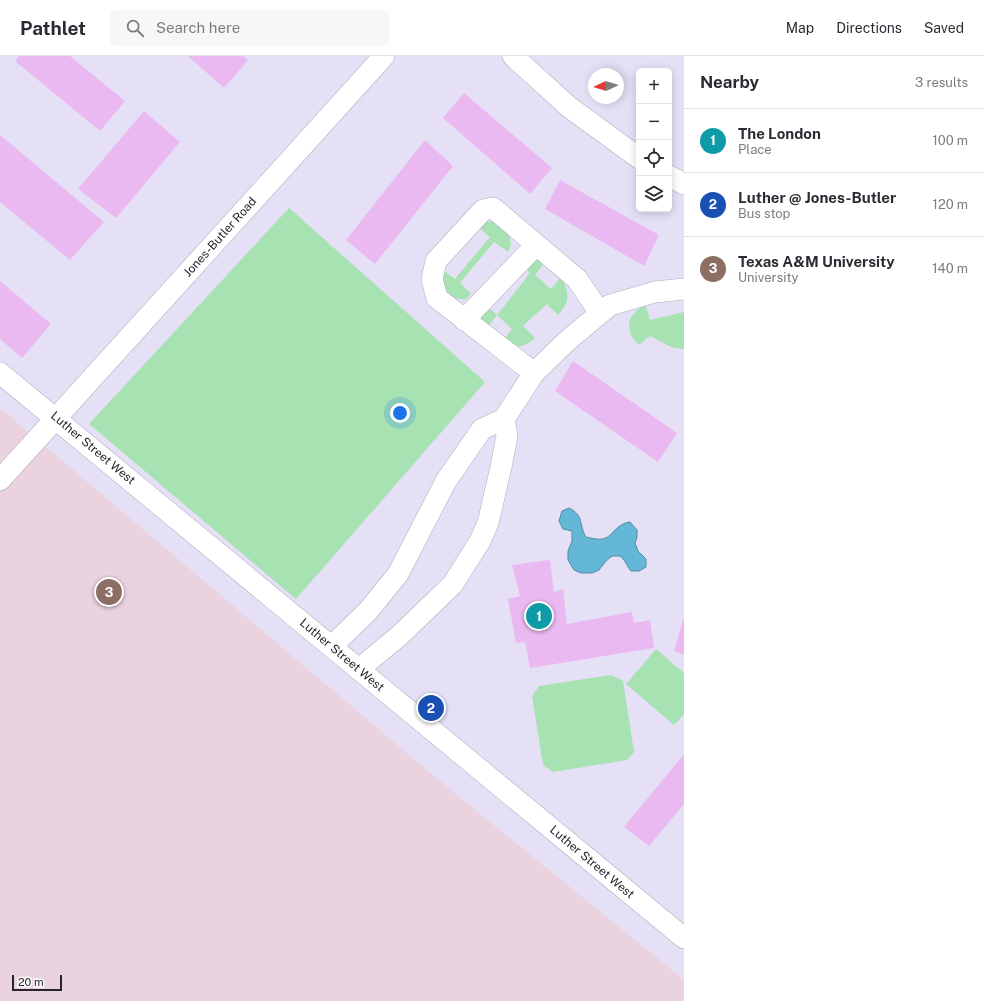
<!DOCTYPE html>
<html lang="en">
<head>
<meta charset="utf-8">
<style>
  body { margin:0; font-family:"Public Sans",sans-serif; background:#f7f7f7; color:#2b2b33 }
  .controls { position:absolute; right:12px; top:12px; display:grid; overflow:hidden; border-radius:6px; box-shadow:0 2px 10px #0003 }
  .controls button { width:36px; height:36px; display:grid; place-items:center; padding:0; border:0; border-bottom:1px solid #e1e1e2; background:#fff; color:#2b2b33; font:20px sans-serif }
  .compass { position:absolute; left:588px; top:12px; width:36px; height:36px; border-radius:50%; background:#fff; box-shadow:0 2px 10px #0003; rotate:266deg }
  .scale { position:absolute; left:12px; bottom:10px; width:50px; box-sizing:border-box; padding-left:4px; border:2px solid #27252d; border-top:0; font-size:11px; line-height:14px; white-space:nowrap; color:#27252d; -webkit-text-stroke:3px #fff; paint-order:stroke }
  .you { position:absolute; left:400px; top:357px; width:14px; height:14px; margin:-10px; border:3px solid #fff; border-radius:50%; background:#1a73e8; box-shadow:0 0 0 6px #1a73e833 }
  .badge { display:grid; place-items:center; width:26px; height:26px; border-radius:50%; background:#b45309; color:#fff; font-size:13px; font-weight:700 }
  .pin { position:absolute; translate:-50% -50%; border:2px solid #fff; box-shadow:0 1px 4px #0006 }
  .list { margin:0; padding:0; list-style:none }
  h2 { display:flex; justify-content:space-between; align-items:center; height:52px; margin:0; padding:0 16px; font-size:17px }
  h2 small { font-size:13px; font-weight:400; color:#7c7c81 }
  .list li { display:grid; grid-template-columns:26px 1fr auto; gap:12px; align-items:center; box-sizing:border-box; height:64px; padding:0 16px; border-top:1px solid #e1e1e2 }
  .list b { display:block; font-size:15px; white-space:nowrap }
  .list p { margin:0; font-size:13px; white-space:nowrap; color:#7c7c81 }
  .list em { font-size:13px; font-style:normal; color:#7c7c81 }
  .icon { flex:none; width:22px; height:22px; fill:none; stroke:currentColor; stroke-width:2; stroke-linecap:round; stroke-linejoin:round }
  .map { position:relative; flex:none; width:684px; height:945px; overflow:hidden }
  header { display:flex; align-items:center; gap:24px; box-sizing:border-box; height:56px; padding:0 20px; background:#fff; border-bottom:1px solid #e1e1e2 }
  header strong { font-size:19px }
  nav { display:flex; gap:22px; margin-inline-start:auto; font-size:14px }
  .search { width:280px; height:36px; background:#f7f7f7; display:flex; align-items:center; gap:10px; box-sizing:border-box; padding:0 14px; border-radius:6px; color:#7c7c81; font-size:15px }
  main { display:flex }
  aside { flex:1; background:#fff }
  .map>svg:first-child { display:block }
</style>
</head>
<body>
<header>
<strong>Pathlet</strong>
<div class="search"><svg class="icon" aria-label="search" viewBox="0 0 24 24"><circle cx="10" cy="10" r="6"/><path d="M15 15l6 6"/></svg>Search here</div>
<nav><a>Map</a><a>Directions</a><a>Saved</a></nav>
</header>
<main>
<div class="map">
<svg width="684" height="945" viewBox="0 0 684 945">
  <rect width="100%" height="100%" fill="#e5e0f6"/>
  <path fill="#ead2de" d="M0 352 435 721 684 924V945H0Z"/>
  <path fill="#a6e2b2" d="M289 152 485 326 296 543 89 368Z
    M486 165 495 166 509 178 511 189 508 196 494 186 460 227 471 238 466 243C455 244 449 240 441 232L443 214 455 223 490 181 478 171Z
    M534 201 544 207 535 219 551 233 561 221C569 237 571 245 558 259L547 248 523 270 535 282C523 292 517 292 503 285L512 273 497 259 488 271 481 264V255L484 248 497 259 530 217 521 208Z
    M646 250 650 264 684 256V293L673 292 650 280 639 289C634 284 630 279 629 271 628 262 637 251 646 250Z
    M656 593 684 617V658L674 669 626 628Z
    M611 619 623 625 634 696 627 704 553 716 543 709 532 640 539 630Z"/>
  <path fill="#64b7d7" stroke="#528ba4" d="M569 452C585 460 578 468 586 481 591 482 597 484 603 483 614 480 615 468 630 466L637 474V481L635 487 638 495 646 503V511L639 515H631C626 509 627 506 620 500H612L606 505 599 514 592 517H581L574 514 568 504V495L572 485V475L563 473 559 465 562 455Z"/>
  <path fill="#eab9f1" d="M19 0H70L125 45 100 75 15 5Z
    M188 0H243L248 4 224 32Z
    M464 37 552 112 530 138 443 62Z
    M144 55 180 86 116 162 78 133Z
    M0 79 104 166 70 204 0 146Z
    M425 84 453 110 375 208 346 184Z
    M560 124 659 179 644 210 545 153Z
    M0 225 51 268 22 302 0 283Z
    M573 305 677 377 658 406 555 335Z
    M550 504 554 536 563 533 567 568 632 556 634 567 650 564 654 592 530 612 525 586 516 587 508 543 520 540 512 509Z
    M684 561V599L674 595Z
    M684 698V748L649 790 624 771Z"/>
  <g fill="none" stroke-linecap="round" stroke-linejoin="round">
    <g stroke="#afabbf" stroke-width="22">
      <path id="minor" d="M513 0 569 51 639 102
        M669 120 684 128
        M464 264 536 189
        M0 317 684 882
        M534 317 437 242 432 223 436 205 483 154 493 152 577 223 600 257
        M0 424 384 0
        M332 590 368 555 398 518 446 425 482 373 504 363 534 317 567 285 610 249 655 236 684 233
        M359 613 399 580 453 528 480 485 488 467 501 411 507 380 504 363"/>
    </g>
    <use href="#minor" stroke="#fff" stroke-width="21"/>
  </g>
  <g text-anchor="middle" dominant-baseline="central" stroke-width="3" stroke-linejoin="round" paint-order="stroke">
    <g font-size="12" fill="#27252d" stroke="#fff">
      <text transform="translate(220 181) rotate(-48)">Jones-Butler Road</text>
      <text transform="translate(93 392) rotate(40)">Luther Street West</text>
      <text transform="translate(342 599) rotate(40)">Luther Street West</text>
      <text transform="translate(592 806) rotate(40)">Luther Street West</text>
    </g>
  </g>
</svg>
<div class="controls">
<button>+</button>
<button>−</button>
<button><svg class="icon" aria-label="locate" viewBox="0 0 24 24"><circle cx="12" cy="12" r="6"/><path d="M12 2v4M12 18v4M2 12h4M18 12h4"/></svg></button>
<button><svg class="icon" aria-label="layers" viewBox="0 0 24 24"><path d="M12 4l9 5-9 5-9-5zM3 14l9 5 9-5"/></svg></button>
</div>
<svg class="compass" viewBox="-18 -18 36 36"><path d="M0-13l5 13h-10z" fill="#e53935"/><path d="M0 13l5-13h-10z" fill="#7c7c81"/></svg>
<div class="scale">20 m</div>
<div class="you"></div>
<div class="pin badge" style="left:539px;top:560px;background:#0f9aa8">1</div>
<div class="pin badge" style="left:431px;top:652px;background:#1a4fb4">2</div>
<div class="pin badge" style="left:109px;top:536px;background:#8d6e63">3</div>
</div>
<aside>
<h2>Nearby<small>3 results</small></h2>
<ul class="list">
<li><span class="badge" style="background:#0f9aa8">1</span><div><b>The London</b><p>Place</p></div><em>100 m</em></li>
<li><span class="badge" style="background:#1a4fb4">2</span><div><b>Luther @ Jones-Butler</b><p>Bus stop</p></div><em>120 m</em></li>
<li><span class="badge" style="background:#8d6e63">3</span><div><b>Texas A&amp;M University</b><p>University</p></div><em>140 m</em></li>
</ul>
</aside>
</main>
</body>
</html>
